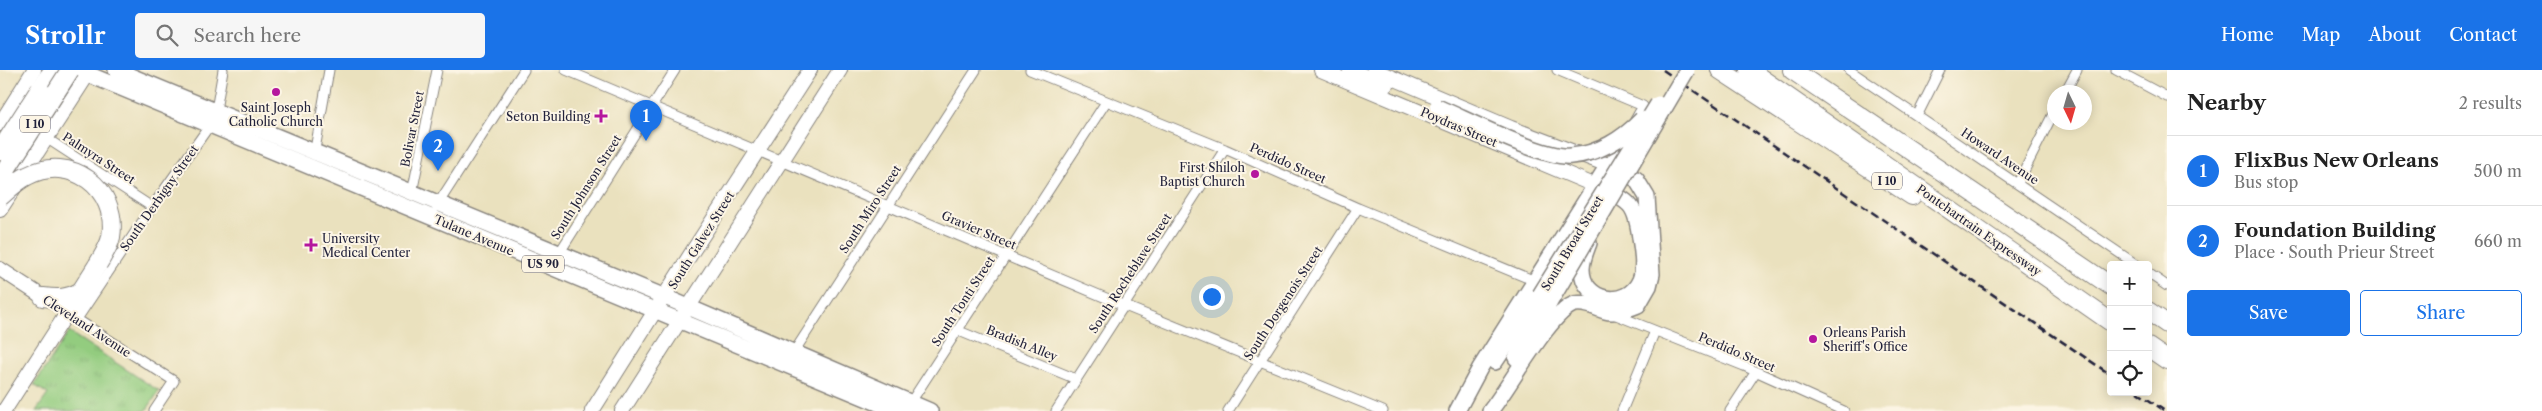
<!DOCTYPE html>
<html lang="en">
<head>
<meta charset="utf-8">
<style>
  body { margin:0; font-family:"Libre Caslon Text",serif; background:#f6f6f6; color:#222 }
  .controls { position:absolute; right:15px; bottom:15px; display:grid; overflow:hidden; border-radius:5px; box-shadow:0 2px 12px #0003 }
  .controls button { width:45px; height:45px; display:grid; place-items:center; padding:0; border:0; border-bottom:1px solid #e0e0e0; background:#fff; color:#222; font:25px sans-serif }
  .compass { position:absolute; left:2047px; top:15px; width:45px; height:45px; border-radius:50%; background:#fff; box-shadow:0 2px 12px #0003; rotate:175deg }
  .you { position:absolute; left:1211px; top:226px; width:18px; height:18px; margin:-12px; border:4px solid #fff; border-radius:50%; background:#1a73e8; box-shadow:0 0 0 8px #1a73e833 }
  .badge { display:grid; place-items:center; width:32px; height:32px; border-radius:50%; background:#1a73e8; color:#fff; font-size:16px; font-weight:700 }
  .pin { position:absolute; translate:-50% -41px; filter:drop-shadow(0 1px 2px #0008) }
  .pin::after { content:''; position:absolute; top:26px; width:18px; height:15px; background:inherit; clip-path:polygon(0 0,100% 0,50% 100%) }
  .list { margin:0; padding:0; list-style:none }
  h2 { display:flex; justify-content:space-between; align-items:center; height:65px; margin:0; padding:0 20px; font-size:21px }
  h2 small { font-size:16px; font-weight:400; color:#767676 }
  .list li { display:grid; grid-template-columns:32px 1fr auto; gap:15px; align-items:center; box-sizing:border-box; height:70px; padding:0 20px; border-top:1px solid #e0e0e0 }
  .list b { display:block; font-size:19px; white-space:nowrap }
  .list p { margin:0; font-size:16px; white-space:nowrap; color:#767676 }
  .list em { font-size:16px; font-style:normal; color:#767676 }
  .actions { display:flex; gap:10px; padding:15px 20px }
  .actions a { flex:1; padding:11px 0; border:1px solid #1a73e8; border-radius:5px; text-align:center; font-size:18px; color:#1a73e8 }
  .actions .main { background:#1a73e8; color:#fff }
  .icon { flex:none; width:28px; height:28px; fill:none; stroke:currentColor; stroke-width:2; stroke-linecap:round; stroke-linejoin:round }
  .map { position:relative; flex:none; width:2167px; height:341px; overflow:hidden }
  header { display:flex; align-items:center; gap:30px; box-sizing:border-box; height:70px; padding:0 25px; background:#1a73e8; color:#fff }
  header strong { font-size:24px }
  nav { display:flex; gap:28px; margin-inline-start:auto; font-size:18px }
  .search { width:350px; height:45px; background:#f6f6f6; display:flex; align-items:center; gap:12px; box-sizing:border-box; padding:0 18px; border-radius:5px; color:#767676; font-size:19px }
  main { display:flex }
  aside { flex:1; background:#fff }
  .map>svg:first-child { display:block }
</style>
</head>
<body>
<header>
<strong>Strollr</strong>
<div class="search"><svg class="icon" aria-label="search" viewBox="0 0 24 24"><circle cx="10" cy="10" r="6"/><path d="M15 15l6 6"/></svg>Search here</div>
<nav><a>Home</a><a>Map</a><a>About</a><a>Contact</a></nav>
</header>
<main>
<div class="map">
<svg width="2167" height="341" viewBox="0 0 2167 341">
  <defs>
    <pattern id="grass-tufts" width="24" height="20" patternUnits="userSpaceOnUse" patternTransform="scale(1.25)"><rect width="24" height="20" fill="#93cc7f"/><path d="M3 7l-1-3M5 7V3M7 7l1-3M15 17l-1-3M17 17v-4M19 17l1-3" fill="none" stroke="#7eaf6f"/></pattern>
  </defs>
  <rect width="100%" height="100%" fill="#fcf5e5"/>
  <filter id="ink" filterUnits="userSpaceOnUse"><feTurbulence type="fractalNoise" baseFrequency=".02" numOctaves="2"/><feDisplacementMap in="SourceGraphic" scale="10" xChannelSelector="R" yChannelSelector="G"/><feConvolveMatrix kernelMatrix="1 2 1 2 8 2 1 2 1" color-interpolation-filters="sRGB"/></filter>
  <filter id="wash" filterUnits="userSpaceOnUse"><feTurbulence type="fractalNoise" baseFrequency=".0096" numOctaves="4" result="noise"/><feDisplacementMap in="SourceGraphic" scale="20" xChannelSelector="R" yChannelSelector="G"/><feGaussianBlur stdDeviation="1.12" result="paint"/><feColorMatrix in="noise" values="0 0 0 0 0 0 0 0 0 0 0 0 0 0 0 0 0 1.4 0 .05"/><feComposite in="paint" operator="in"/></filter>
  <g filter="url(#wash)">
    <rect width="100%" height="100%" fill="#eae1be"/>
    <path fill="url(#grass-tufts)" stroke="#5a775d" d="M69 262 159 321 146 341H36L48 324 34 315Z"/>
  </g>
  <g filter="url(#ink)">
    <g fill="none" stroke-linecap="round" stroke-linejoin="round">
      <g stroke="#86827c" stroke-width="11">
        <path id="street" d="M566 0 1125 236 1383 341
          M1030 0 1225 79 1358 138 1535 211
          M1557 0 1643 36 1635 50
          M1849 0 2137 195
          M2116 0 2167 27
          M2065 22 2077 0
          M1917 46 1940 0
          M43 66 152 137
          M314 85 329 0
          M1608 95 1625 68
          M2018 113 2054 42
          M412 123 437 0
          M436 137 524 0
          M548 196 558 185 675 0
          M2148 203 2167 216
          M48 231 174 311 154 341
          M1611 243 1744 296 1844 341
          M77 249 152 137 210 55 216 40 223 0
          M959 261 1076 309
          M792 285 976 0
          M905 341 1106 32
          M1056 341 1225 79
          M1228 341 1358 138
          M1622 341 1655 261
          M1730 341 1755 303"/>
      </g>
      <g stroke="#86827c" stroke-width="16">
        <path id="secondary" d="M1321 0 1596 116
          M1350 0 1386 15
          M1374 0 1511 58 1608 95
          M0 54 34 0
          M0 140 88 4
          M0 199 43 227
          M4 341 67 243
          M592 341 694 179 810 0
          M622 341 840 0"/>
      </g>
      <g stroke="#86827c" stroke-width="18">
        <path id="primary" d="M78 0 897 341
          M116 0 665 227 930 341
          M1589 173C1586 181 1582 190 1582 199 1582 232 1627 240 1640 210 1645 198 1642 181 1640 168 1636 136 1631 131 1602 119
          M1516 288 1550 232
          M1495 292 1540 225
          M1457 341 1480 298 1608 95 1636 109 1647 127 1652 204 1649 216 1638 235C1628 239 1616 244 1605 241 1595 238 1587 232 1575 234 1551 240 1509 318 1490 341"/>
      </g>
      <g stroke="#86827c" stroke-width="20">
        <path id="highway" d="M1720 0 1912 126
          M1749 0 2111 252
          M1792 0 2111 216
          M40 19 53 0
          M43 227C58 229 68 229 81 221
          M2148 241 2167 254
          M67 243 98 194
          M2148 277 2167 290"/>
      </g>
      <use href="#street" stroke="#fff" stroke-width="9"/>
      <use href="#secondary" stroke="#fff" stroke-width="14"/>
      <use href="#primary" stroke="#fff" stroke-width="15"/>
      <use href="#highway" stroke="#fff" stroke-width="18"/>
      <path stroke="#22223b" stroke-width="2.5" stroke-dasharray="8 4" stroke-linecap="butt" d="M1663 0 2111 305
        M2137 322 2165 341"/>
      <g stroke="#86827c" stroke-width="18" stroke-linecap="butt">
        <path id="primary-bridge" d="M1437 37C1466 49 1543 89 1571 86 1598 84 1623 69 1642 49
          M1540 225 1658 34
          M1550 232 1687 0"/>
      </g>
      <g stroke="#86827c" stroke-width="20" stroke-linecap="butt">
        <path id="highway-bridge" d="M0 81 40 19
          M0 109 70 0
          M0 127C8 120 18 110 27 106 70 83 119 118 111 167 109 177 103 185 98 194"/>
      </g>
      <use href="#primary-bridge" stroke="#fff" stroke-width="15"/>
      <use href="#highway-bridge" stroke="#fff" stroke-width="18"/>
    </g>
  </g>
  <g fill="#b5179e" stroke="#fcf5e5" stroke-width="2">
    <circle cx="276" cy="22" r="5"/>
    <path d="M598.5 38.5h5v5h5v5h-5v5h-5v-5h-5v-5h5z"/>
    <circle cx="1255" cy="104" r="5"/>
    <path d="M308.5 167.5h5v5h5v5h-5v5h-5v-5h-5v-5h5z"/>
    <circle cx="1813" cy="269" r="5"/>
  </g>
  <g text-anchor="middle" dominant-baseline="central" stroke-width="4" stroke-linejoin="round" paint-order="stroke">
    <g fill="#fcf5e5" stroke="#63616e" stroke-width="1">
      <rect x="20" y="45.5" width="30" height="17" rx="4"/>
      <rect x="1872" y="102.5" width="30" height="17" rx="4"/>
      <rect x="522" y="185.5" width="42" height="17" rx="4"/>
    </g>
    <g font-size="11" font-weight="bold" fill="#22223b">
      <text x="35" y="54">I 10</text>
      <text x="1887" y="111">I 10</text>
      <text x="543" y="194">US 90</text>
    </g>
    <g font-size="12" fill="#22223b" stroke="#fcf5e5" text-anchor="end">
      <text x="276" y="37" text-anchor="middle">Saint Joseph<tspan x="276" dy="14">Catholic Church</tspan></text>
      <text x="590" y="46">Seton Building</text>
      <text x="1245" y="97">First Shiloh<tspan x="1245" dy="14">Baptist Church</tspan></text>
      <text x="322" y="168" text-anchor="start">University<tspan x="322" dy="14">Medical Center</tspan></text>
      <text x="1823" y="262" text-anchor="start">Orleans Parish<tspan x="1823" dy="14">Sheriff's Office</tspan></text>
    </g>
    <g font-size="12" fill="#22223b" stroke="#fcf5e5">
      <text transform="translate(1459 57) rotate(23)">Poydras Street</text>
      <text transform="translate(412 59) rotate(-79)">Bolivar Street</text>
      <text transform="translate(2000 86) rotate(34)">Howard Avenue</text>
      <text transform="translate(99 88) rotate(33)">Palmyra Street</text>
      <text transform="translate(1288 93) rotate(24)">Perdido Street</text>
      <text transform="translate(586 117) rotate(-58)">South Johnson Street</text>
      <text transform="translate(159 128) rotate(-55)">South Derbigny Street</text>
      <text transform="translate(870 139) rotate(-57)">South Miro Street</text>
      <text transform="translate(979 160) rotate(23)">Gravier Street</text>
      <text transform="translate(1979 160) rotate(35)">Pontchartrain Expressway</text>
      <text transform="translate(474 165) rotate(23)">Tulane Avenue</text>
      <text transform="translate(701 170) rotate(-58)">South Galvez Street</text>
      <text transform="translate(1572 173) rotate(-59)">South Broad Street</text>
      <text transform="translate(1130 203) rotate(-57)">South Rocheblave Street</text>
      <text transform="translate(963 231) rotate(-57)">South Tonti Street</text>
      <text transform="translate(1283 233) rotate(-57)">South Dorgenois Street</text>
      <text transform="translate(87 256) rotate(33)">Cleveland Avenue</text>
      <text transform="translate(1022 273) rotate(22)">Bradish Alley</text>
      <text transform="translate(1737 282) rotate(23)">Perdido Street</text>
    </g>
  </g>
</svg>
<div class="controls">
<button>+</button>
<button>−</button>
<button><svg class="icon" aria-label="locate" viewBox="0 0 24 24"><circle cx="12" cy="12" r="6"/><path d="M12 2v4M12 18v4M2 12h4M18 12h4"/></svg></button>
</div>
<svg class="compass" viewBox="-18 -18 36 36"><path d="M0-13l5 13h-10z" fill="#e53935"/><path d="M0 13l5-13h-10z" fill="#767676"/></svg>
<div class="you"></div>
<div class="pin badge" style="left:646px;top:71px">1</div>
<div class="pin badge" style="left:438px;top:101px">2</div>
</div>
<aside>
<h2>Nearby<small>2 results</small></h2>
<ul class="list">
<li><span class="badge">1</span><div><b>FlixBus New Orleans</b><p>Bus stop</p></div><em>500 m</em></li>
<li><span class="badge">2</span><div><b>Foundation Building</b><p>Place · South Prieur Street</p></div><em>660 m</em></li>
</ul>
<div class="actions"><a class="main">Save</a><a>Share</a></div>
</aside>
</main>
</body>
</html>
